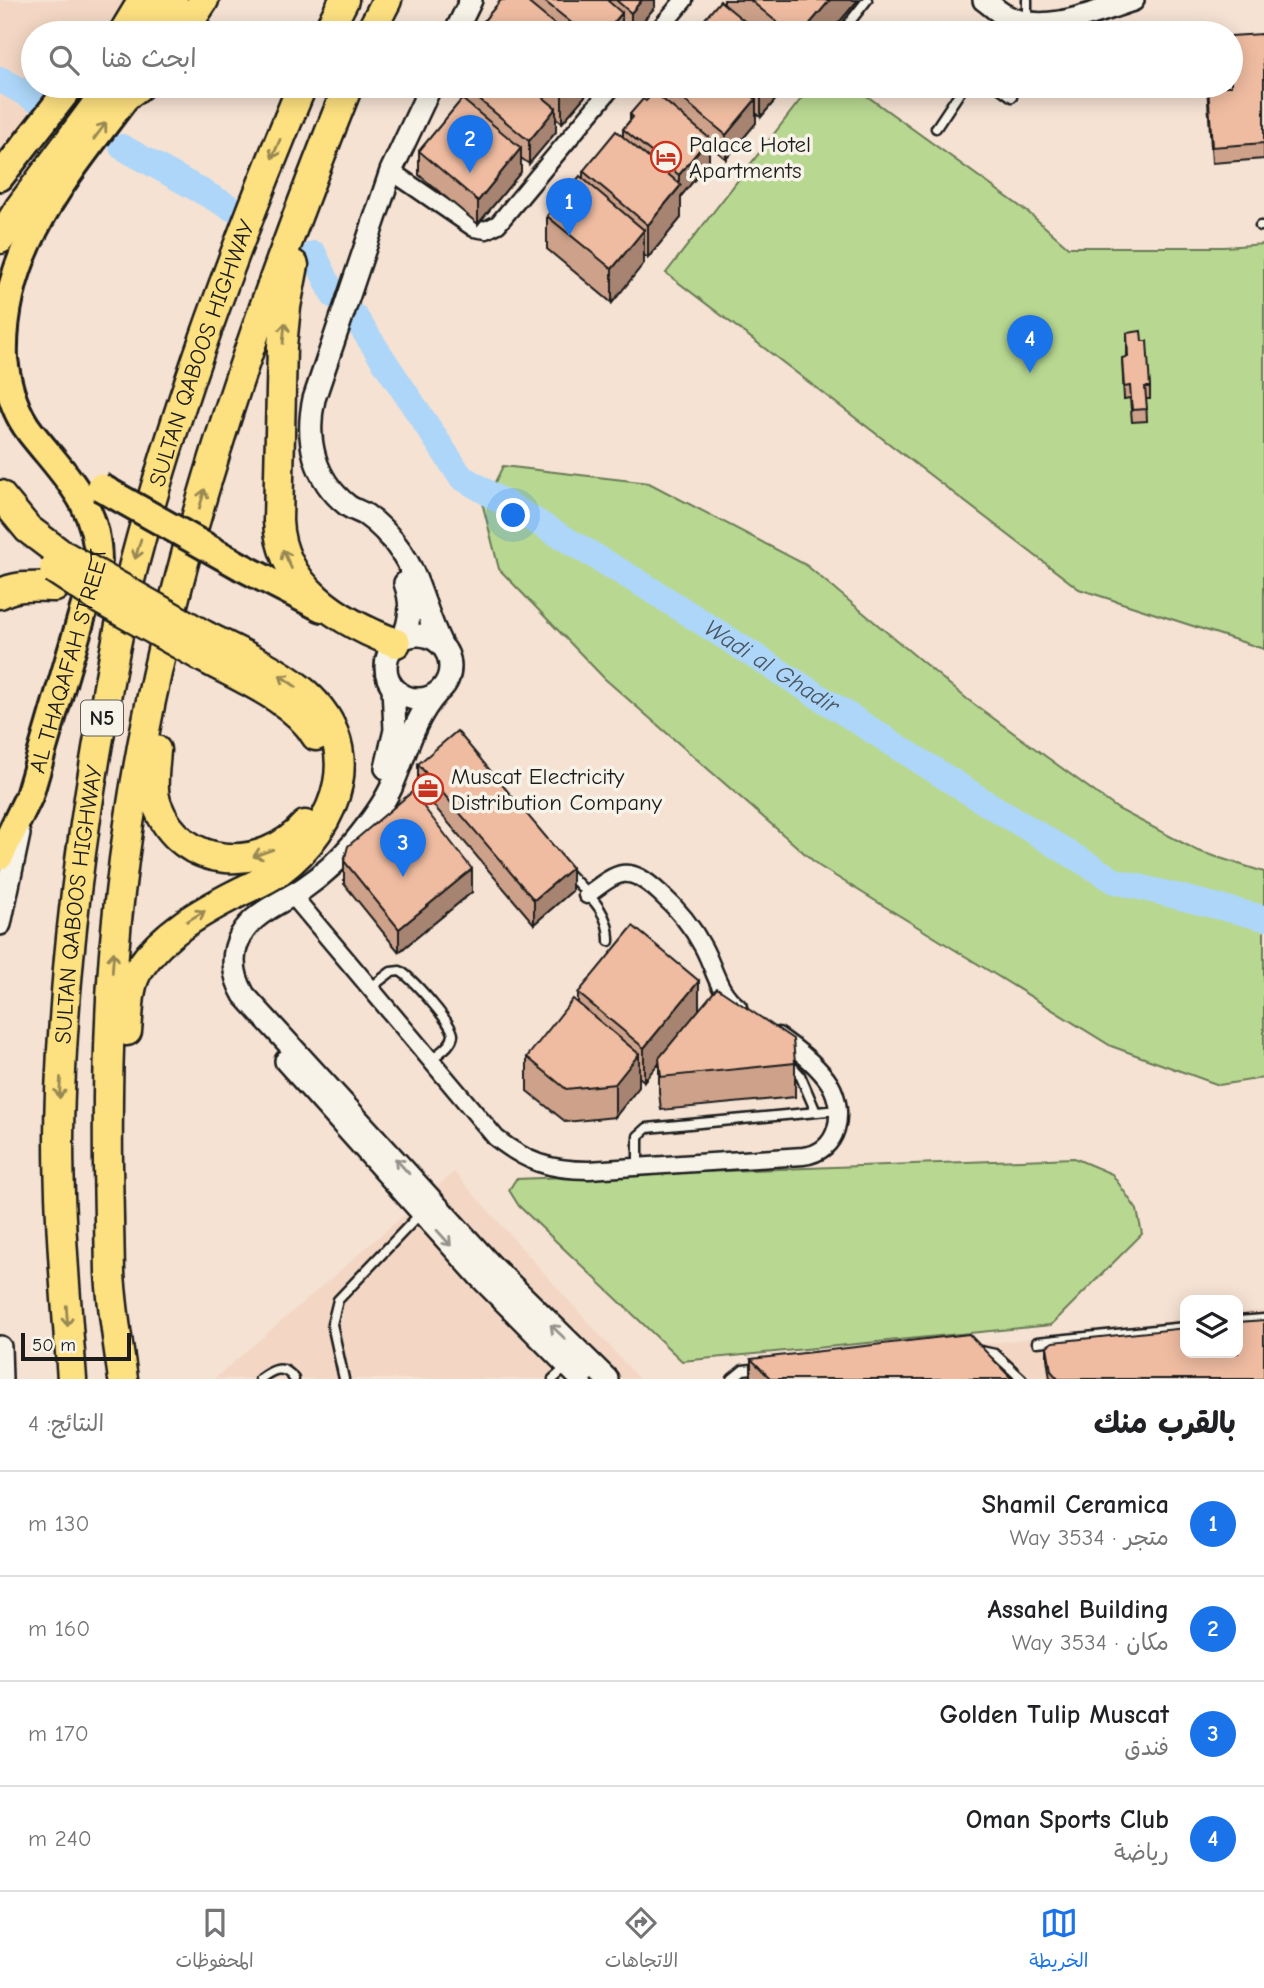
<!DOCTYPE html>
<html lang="ar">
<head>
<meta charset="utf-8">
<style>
  body { margin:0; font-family:"Comic Neue","Playpen Sans Arabic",sans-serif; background:#f6f6f6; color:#202124; direction:rtl }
  .controls { position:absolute; right:21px; bottom:21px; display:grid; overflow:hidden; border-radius:14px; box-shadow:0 4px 18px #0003 }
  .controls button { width:63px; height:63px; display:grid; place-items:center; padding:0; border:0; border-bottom:2px solid #e0e0e0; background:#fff; color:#202124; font:35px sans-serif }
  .scale { position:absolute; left:21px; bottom:18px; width:110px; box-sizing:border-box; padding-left:7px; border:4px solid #1c1c1c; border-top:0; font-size:19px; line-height:24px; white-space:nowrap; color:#1c1c1c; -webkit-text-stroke:5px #f7f3e8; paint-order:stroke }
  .you { position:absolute; left:514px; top:516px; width:24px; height:24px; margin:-18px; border:5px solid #fff; border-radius:50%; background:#1a73e8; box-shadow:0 0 0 10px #1a73e833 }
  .badge { display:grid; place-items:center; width:46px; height:46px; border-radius:50%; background:#1a73e8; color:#fff; font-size:23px; font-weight:700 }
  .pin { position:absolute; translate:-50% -58px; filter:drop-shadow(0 2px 4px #0008) }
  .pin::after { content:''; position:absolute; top:37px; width:24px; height:21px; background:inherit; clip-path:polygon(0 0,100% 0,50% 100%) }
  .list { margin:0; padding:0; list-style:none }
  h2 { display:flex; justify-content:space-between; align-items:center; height:91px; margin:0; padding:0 28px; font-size:30px }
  h2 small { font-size:23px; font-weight:400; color:#757577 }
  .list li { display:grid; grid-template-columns:46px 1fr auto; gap:21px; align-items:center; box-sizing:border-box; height:105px; padding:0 28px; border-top:2px solid #e0e0e0 }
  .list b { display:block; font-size:26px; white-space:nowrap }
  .list p { margin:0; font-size:23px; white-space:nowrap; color:#757577 }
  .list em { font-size:23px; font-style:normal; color:#757577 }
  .icon { flex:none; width:38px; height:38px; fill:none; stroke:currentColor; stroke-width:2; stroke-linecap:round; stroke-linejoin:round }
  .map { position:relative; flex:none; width:1264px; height:1379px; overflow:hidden; direction:ltr }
  .search { position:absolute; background:#fff; box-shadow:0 4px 18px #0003; left:21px; right:21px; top:21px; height:77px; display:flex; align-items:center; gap:18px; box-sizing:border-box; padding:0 24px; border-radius:38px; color:#757577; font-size:26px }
  .sheet { height:511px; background:#fff }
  nav { display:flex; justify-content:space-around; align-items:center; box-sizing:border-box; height:98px; border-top:2px solid #e0e0e0; background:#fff; font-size:19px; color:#757577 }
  nav a { display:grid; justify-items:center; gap:4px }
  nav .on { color:#1a73e8 }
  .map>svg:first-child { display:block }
</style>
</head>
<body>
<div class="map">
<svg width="1264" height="1379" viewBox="0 0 1264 1379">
  <rect width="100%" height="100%" fill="#f5e2d3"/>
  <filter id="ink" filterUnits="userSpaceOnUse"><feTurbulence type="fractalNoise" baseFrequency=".0143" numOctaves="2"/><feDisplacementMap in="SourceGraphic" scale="14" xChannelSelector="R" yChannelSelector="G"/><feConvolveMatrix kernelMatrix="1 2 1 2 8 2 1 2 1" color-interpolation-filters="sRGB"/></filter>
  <g filter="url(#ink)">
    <path fill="#f3d7c4" d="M0 0H127L100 33H33V86H59L0 161Z
      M454 1172 639 1379H214Z
      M1264 1310V1379H1004L968 1346 1185 1319V1353H1238V1313Z"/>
    <path fill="#b8d891" stroke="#6a7a56" stroke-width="2" d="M811 86H853L1029 213 1068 247H1224L1264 244V649L1079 589 666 273Z
      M503 466 649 483 806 565 967 699 1118 809 1198 851 1264 872V1078L1219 1085 1111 1046 819 866 605 679 499 569 483 506Z
      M1074 1158 1112 1174 1137 1210 1142 1234 1051 1325 682 1361 519 1206 509 1190 516 1179Z"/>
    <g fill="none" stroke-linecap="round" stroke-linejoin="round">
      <g stroke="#add6f8" stroke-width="26">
        <path d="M0 79 47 106"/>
        <path d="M122 147 244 215"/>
        <path d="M314 254 334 296"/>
        <path id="s1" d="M355 317 461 477 645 586 983 801 1115 881 1264 918"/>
      </g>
      <g stroke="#1c1c1c" stroke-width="13">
        <path id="service" d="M1027 0V22
          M841 33 867 0
          M1004 33 1013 22
          M997 86 1012 97
          M936 128 964 86
          M1260 226H1264
          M566 871C585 892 610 910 609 941
          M370 988 391 972 400 971C411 977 453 1024 453 1035 452 1046 438 1053 431 1060
          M789 1063 800 1075 816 1112
          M638 1167V1136L647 1128 838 1110
          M1238 1321 1264 1319
          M1037 1342 1185 1327
          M976 1350 995 1354 1022 1379
          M260 1379C272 1370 284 1363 294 1379
          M344 1379 332 1324 338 1300 421 1213
          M553 1379 567 1367
          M732 1379 743 1370 761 1368"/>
      </g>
      <g stroke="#1c1c1c" stroke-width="21">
        <path id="minor" d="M656 33 684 0
          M391 171 474 228 486 230 498 224 613 86
          M587 895C620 870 628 864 660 893 678 909 692 926 703 947 715 969 717 991 738 1007
          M293 896 496 1138C527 1162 549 1170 589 1170L803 1156C839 1152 846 1112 830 1084 818 1065 797 1049 778 1036"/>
      </g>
      <g stroke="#1c1c1c" stroke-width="26">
        <path id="tertiary" d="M984 0C991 5 998 12 1006 16 1045 36 1095 12 1133 0
          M455 33 471 0
          M431 86 391 171 314 399C305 439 314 479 347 505 353 510 360 511 366 515 379 524 391 537 400 550 420 578 425 613 441 644
          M386 667a32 32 0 1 1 64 0a32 32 0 1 1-64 0Z
          M403 638C411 619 412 603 405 583
          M437 693C412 721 406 755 391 788 382 807 368 825 355 841 340 859 323 875 304 888 283 902 254 912 241 935 230 955 233 976 244 995L490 1264 607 1379
          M386 768 395 730 393 687
          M0 924 19 834
          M286 1061 479 1276 581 1379
          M0 1347 1 1379"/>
      </g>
      <g stroke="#1c1c1c" stroke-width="32">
        <g id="primary">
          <path d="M0 177 71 86"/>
          <path d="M242 567 322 608"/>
          <path id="s2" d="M0 856 29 796 98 561C98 504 64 475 31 433 15 413 7 384 4 359 0 245 73 169 134 86"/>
        </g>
      </g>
      <g stroke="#1c1c1c" stroke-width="33">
        <g id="trunk">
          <path d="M123 33 143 0"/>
          <path d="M149 33 173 0"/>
          <path d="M182 33 204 0"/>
          <path d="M327 33 344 0"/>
          <path d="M370 33 387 0"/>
          <path d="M127 95 139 86"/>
          <path d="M0 239 20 207 110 86"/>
          <path d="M294 265 286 307 282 346 278 521C281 587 340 622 396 643"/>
          <path d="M0 495 28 529 61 554"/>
          <path d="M0 594C17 584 36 587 55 587"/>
          <path d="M202 657C240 678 294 699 316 736"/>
          <path d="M156 750C155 768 151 788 157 805 181 870 262 874 305 825"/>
          <path d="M127 1031C129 1012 128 985 139 969 163 933 202 911 240 892 252 886 267 880 278 872 340 826 369 743 299 688 271 666 237 652 206 636"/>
          <path id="s3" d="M72 1379C65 1284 56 1188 60 1092 65 965 80 840 103 715 112 664 121 614 134 564 177 401 237 241 302 86"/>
          <path d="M123 1379C118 1344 112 1308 110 1273 109 1237 109 1202 108 1166 107 1075 109 983 120 893 151 614 244 345 348 86"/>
        </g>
      </g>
      <use href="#service" stroke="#f7f3e8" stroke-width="8"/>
      <use href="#minor" stroke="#f7f3e8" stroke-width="16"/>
      <use href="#tertiary" stroke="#f7f3e8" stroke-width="21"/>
      <use href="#primary" stroke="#fde080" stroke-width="26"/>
      <use href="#trunk" stroke="#fde080" stroke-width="28"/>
      <g stroke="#1c1c1c" stroke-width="32" stroke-linecap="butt">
        <path id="primary-bridge" d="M100 487 242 567"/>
      </g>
      <g stroke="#1c1c1c" stroke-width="33" stroke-linecap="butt">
        <path id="trunk-bridge" d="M65 556 206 636
          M54 569 101 600 202 657"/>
      </g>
      <use href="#primary-bridge" stroke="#fde080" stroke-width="26"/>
      <use href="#trunk-bridge" stroke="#fde080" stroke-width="28"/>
    </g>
    <path fill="#cea28a" stroke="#1c1c1c" stroke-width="2" d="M501 0H655V7L633 33H628L622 29V33H482V23Z
      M724 0H858L830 33H693L724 4Z
      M1264 70V159L1212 163 1207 86H1231Z
      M467 86H592V88L562 123 556 118V132L529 164 521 158V172L478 224 419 175V151L465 102V88Z
      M656 86H787L761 117 756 113V123L726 159 709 145V162L681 196V218L648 258 644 255V263L612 303 547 249V216L583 179V171L623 137V129L630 120V114L656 94Z
      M1127 333 1142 341 1150 387V399H1146L1147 421 1132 422 1130 398 1124 399 1122 358 1127 357Z
      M418 764 572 891 534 924 418 787Z
      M344 861 472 892 399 952 344 884Z
      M578 993 699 1010 795 1063V1097L661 1110 659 1092V1062L644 1081 639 1077V1087L615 1117 566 1122 527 1091V1057L578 1003Z
      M1047 1346 1264 1379H1050L1047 1358Z
      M751 1359 1012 1379H751Z"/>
    <path fill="#a78471" stroke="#1c1c1c" stroke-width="2" d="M642 0H655V7L633 33H631V13Z
      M830 0H858L830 33H802Z
      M622 13V33H605Z
      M566 86H592V88L562 123V90Z
      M767 86H787L761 117V93Z
      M756 99V123L726 159V135Z
      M556 108V132L529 164V141Z
      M709 138V162L681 196V218L648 258V225L679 188V175Z
      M521 148V172L478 224V201Z
      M644 230V263L612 303V269Z
      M572 868V891L534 924V900Z
      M472 869V892L399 952V929Z
      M699 981V1014L644 1081V1048Z
      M639 1054V1087L615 1117V1084Z"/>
    <path fill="#efbca1" stroke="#1c1c1c" stroke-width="2" d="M501 0H525L565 33H494L482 23Z
      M543 0H607L622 13 605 33H584Z
      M616 0H642L631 13Z
      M750 0H830L802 33H790Z
      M720 1 759 33H693Z
      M1262 34 1264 70V143L1212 147 1208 86H1231V36Z
      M467 86H529L556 108 529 141 465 88Z
      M558 86H566L562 90Z
      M667 86H740L756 99 726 135Z
      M752 86H767L761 93Z
      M654 92 709 138 679 175 623 129 633 117 630 114 643 99 646 101Z
      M462 99 521 148 478 201 419 151Z
      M616 131 681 185 648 225 583 171Z
      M580 176 644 230 612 269 547 216Z
      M1141 331 1142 341H1147L1150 387H1145L1147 409 1132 410 1130 386 1124 387 1122 358 1128 357 1127 333Z
      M457 731 572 868 534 900 418 764Z
      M412 792 472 869 399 929 344 861 348 846Z
      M633 926 699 981 644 1048 578 993Z
      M717 988 793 1039 795 1063 661 1077 659 1058Z
      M573 999 639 1054 615 1084 566 1089 527 1057Z
      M1264 1320V1379H1058L1051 1371 1047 1346 1053 1342 1185 1328V1353H1238V1322Z
      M969 1334 1012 1379H771L751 1359Z"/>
    <defs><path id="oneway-shaft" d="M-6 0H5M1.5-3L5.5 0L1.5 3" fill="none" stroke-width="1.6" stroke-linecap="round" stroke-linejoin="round" transform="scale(1.75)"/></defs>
    <g stroke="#988853">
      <use href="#oneway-shaft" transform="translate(100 131) rotate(-53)"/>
      <use href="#oneway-shaft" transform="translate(276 149) rotate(113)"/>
      <use href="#oneway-shaft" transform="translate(284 333) rotate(-85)"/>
      <use href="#oneway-shaft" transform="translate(202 499) rotate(-74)"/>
      <use href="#oneway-shaft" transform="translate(138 549) rotate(106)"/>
      <use href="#oneway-shaft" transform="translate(287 559) rotate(-115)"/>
      <use href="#oneway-shaft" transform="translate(288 681) rotate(-145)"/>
      <use href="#oneway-shaft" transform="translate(263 853) rotate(160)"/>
      <use href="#oneway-shaft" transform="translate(196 916) rotate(-31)"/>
      <use href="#oneway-shaft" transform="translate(113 962) rotate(-86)"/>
      <use href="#oneway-shaft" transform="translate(60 1088) rotate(93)"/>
      <use href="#oneway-shaft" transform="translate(67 1316) rotate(86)"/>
    </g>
    <g stroke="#94928c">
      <use href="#oneway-shaft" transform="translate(402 1166) rotate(-132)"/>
      <use href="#oneway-shaft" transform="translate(444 1238) rotate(48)"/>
      <use href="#oneway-shaft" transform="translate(558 1332) rotate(-136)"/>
    </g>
  </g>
  <defs>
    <g id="hotel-ring" transform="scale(1.575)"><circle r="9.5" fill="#f7f3e8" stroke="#c8321e" stroke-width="1.5"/><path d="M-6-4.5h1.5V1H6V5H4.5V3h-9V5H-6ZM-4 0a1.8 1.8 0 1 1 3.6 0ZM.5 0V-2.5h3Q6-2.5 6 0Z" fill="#c8321e"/></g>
    <g id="office-ring" transform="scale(1.575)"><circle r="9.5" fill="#f7f3e8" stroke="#c8321e" stroke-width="1.5"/><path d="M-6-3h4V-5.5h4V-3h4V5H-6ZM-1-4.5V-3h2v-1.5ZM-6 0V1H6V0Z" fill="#c8321e"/></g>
  </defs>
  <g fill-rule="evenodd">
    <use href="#hotel-ring" x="666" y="157"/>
    <use href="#office-ring" x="428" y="789"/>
  </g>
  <g text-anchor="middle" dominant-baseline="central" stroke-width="7" stroke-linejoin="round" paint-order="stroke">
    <rect fill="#f7f3e8" stroke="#5e5c59" stroke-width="2" x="81" y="700.5" width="42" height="35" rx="5"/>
    <g font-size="21" font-weight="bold" fill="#1c1c1c">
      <text x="102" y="718">N5</text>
    </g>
    <g font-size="23" fill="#1c1c1c" stroke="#f7f3e8" text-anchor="start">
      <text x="689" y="144">Palace Hotel<tspan x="689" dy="26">Apartments</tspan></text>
      <text x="451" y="776">Muscat Electricity<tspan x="451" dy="26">Distribution Company</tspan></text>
    </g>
    <g font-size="23" fill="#1c1c1c" stroke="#f7f3e8">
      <text stroke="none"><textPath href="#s3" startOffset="1043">SULTAN QABOOS HIGHWAY</textPath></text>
      <text stroke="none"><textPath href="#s2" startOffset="208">AL THAQAFAH STREET</textPath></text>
      <text stroke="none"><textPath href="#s3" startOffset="476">SULTAN QABOOS HIGHWAY</textPath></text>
    </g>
    <g font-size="24" font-style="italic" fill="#48545e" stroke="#f7f3e8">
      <text stroke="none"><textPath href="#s1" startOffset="556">Wadi al Ghadir</textPath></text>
    </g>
  </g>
</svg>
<div class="controls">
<button><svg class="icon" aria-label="layers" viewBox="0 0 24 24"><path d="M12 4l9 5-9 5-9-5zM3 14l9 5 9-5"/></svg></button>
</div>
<div class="scale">50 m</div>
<div class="you"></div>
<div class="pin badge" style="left:569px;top:236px">1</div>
<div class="pin badge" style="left:470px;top:173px">2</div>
<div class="pin badge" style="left:403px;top:877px">3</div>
<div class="pin badge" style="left:1030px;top:373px">4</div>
<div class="search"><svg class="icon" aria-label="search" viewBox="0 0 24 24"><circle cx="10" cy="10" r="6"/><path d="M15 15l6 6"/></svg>ابحث هنا</div>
</div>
<section class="sheet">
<h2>بالقرب منك<small>النتائج: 4</small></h2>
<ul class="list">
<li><span class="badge">1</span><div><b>Shamil Ceramica</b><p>متجر · Way 3534</p></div><em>130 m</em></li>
<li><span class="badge">2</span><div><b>Assahel Building</b><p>مكان · Way 3534</p></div><em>160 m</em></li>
<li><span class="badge">3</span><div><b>Golden Tulip Muscat</b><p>فندق</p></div><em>170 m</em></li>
<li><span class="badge">4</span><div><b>Oman Sports Club</b><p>رياضة</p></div><em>240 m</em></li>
</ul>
</section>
<nav>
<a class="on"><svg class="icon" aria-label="map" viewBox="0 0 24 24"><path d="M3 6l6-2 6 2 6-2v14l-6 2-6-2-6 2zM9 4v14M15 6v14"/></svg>الخريطة</a>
<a><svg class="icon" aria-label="directions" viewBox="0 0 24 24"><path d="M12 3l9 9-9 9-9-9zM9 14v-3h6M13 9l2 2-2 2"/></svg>الاتجاهات</a>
<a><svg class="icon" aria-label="saved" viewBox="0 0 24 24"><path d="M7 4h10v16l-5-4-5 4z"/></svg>المحفوظات</a>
</nav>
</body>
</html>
